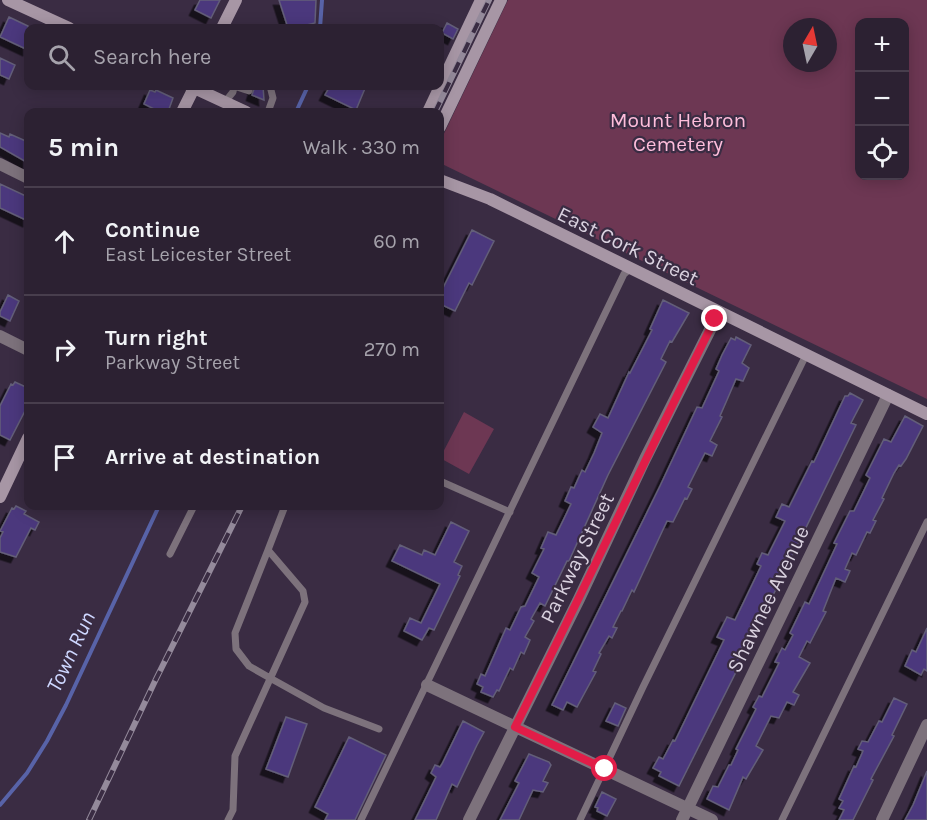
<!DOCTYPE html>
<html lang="en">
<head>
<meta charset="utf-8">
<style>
  body { margin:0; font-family:Karla,sans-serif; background:#34293a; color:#f1f3f6 }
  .controls { position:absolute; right:18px; top:18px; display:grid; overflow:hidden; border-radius:12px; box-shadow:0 3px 15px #0003 }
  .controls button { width:54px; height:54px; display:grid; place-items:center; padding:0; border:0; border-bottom:2px solid #483e4d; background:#2c2132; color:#f1f3f6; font:30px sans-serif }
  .compass { position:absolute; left:783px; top:18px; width:54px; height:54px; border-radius:50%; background:#2c2132; box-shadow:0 3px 15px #0003; rotate:9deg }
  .stop { position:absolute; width:18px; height:18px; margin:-14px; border:4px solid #e11d48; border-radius:50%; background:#fff }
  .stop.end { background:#e11d48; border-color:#fff; box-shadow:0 2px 6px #0008 }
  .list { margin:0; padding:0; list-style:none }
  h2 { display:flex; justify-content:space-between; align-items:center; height:78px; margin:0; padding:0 24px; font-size:26px }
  h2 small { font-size:20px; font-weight:400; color:#a6a3ac }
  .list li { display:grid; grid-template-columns:39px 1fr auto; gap:18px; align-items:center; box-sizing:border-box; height:108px; padding:0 24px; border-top:2px solid #483e4d }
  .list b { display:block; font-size:22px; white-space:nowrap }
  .list p { margin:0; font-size:20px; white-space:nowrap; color:#a6a3ac }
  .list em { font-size:20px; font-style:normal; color:#a6a3ac }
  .icon { flex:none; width:33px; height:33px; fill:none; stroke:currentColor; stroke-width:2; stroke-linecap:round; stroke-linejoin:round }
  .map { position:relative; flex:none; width:927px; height:820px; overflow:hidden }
  .search { position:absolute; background:#2c2132; box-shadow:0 3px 15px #0003; left:24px; top:24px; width:420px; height:66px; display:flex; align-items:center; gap:15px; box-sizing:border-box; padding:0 21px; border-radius:12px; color:#a6a3ac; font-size:22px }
  .panel { position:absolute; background:#2c2132; box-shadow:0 3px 15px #0003; left:24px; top:108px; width:420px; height:402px; border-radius:12px }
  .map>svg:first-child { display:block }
</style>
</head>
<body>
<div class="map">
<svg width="927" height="820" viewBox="0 0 927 820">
  <defs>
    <filter id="shadow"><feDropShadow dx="-5.5" dy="5.5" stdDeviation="0" flood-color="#0009"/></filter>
  </defs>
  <rect width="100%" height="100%" fill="#3a2c43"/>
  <path fill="#6d3753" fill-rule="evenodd" d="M508 0H927V399L440 163V142ZM860 22H904V176H860ZM792 27H828V63H792Z
    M464 412 494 429 469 474 440 458Z"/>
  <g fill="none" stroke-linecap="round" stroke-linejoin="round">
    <path stroke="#5863a8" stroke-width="4" d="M320 28 322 0
      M296 112 308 86
      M0 805 27 773 47 741 66 705 159 506"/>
  </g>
  <path fill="#4c397d" stroke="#635e79" stroke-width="1.5" filter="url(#shadow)" d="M200 0H220L211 18 195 10Z
    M279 0H316L315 23 295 28H288Z
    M9 17 28 26V50L0 37Z
    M447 23 458 29 453 39 442 33Z
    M0 58 15 65 9 79 0 75Z
    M250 86H263L264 100 252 95 254 89Z
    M330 86H366L356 110 325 95Z
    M150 90 155 92 156 90 173 98 168 112H154L156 110 144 104Z
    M0 133 9 137 10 134 28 142V163L0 147Z
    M0 184 28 197V221L0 208Z
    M472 230 494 241 472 285 469 283 455 311 442 305 443 303 440 301V294Z
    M8 295 19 301 10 321 0 316V312Z
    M663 300 689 313 672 342 670 341 661 359 666 362 608 475 569 561H567L545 606 540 603 531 619 534 621 525 637 530 640 524 654 521 652 513 670 510 668 499 691 497 690 493 697 481 692 483 687 477 684 481 674 485 676 506 628 510 630 521 607 525 606 539 577 532 573 544 549 541 548 548 532 556 535 571 504 565 501 571 487 574 488 582 470 585 472 594 453 602 433 593 427 600 414 608 418 629 372 630 373 652 330 650 329Z
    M736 337 751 345 742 363 749 368 743 381 736 379 727 400 720 416 722 417 710 441 717 445 712 456 705 453 688 487 692 489 687 499 685 498 673 522 667 521 634 592 632 590 622 611H621L613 627 617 628 612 638 609 636 599 653 601 654 593 671 596 672 577 707 567 702 563 710 552 705 660 486 697 407 702 408 719 371 716 369 722 355 731 338 735 340Z
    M15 382 28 388V405L10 440 0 435V406L11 384 13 385Z
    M850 393 863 400 851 423 856 425 760 622 756 619 738 655 743 658 679 786 659 776 661 772 653 768 659 757 663 759 673 740 675 741 724 640 717 637 727 617 735 620 761 566 757 564 762 553 768 555 785 521 776 517 782 504 789 507 812 461 814 462 845 396H848Z
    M905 416 923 426 906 459 901 466 899 465 894 473 882 498 884 499 873 520 876 521 870 533 867 532 856 555 852 553 845 569 850 571 845 582 836 578 823 611 826 612 810 643 807 641 799 657 810 663 793 692 799 695 794 705 787 702 779 718 771 716 756 746 763 750 746 779 743 777 729 810 707 799 713 786 718 787 729 765H731L738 750 736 749 756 709 753 707 759 696 762 697 779 663 775 662 782 648 785 650 793 635 790 633 805 602 809 604 837 544 834 543 850 511H854L870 478 866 475 884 439 891 442Z
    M16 506 26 511 24 514 39 522 35 530 31 528 16 557 0 552V538L3 532 0 531 12 508 14 509Z
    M451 522 469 531 454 562 462 566 458 575 460 576 434 630 429 628 422 640 404 631 410 618 421 623 440 584 392 561 400 545 422 555 424 550 435 555Z
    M927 628V671L924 669 921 675 905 666 912 650 916 652Z
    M894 698 907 704 892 735 894 736 871 779 873 780 853 820H839L844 810 839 808 843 801 839 799 854 766 856 767 863 751 858 749 862 741 868 742 879 721 882 722Z
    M615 703 626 708 618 726 606 721Z
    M286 717 307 724 288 777 266 769Z
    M463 721 484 732 477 745 457 787 452 784 436 820H415L436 777 431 773 435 765 440 767 442 764Z
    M349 737 386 755 355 820H325L328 814 315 807Z
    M529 754 549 762 551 765 543 781 548 783 543 792 533 790 519 820H500L519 783 515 781Z
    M927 771V820H905L913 805Z
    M602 792 616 799 607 816 597 811 598 808 595 807Z"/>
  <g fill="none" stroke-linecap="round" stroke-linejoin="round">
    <path stroke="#7d727c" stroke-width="7" d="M225 102 233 92 234 86 249 91
      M268 112 273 98 270 86
      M440 481 510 512
      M268 550 235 633 236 649 249 666 270 678 324 708 379 729
      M170 554 194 506
      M228 820 233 810 235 756 305 602 303 591 268 550 285 506
      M361 820 624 274 630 269
      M580 820 643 687 806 355
      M782 820 927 522"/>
    <path stroke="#7d727c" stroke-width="12" d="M0 164 28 178
      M0 336 28 350
      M427 685 712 820
      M469 820 579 599 645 459 719 312
      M682 820 888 395
      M882 820 927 725"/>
    <path stroke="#a796a5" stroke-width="12" d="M8 0 69 28
      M222 28 236 0
      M190 86 246 112
      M182 112 195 86
      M428 112 481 0
      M440 127 501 0
      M440 180 490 199 927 414
      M0 497 28 438"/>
    <g stroke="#948a9b" stroke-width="6">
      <path id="rail" d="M435 112 489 0
        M89 820 156 679 242 506"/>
    </g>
    <use href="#rail" stroke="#3a2c43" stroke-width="4" stroke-dasharray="11" stroke-linecap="butt"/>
  </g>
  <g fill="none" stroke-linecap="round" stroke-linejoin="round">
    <path stroke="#e11d48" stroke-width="8" d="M605 769 515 727C583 592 647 455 715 319"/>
  </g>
  <g text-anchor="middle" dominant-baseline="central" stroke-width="4.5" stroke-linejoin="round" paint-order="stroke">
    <g font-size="21" fill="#febddb" stroke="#3a2c43">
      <text x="678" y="120">Mount Hebron<tspan x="678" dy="24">Cemetery</tspan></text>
    </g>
    <g font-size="21" fill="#dad2e0" stroke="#3a2c43">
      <text transform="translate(628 246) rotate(26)">East Cork Street</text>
      <text transform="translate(577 558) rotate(-64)">Parkway Street</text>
      <text transform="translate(768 599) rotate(-64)">Shawnee Avenue</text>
    </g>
    <g font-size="22" font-style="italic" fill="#ced7ff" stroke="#3a2c43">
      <text transform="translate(71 652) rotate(-65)">Town Run</text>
    </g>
  </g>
</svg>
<div class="controls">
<button>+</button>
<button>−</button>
<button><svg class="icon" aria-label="locate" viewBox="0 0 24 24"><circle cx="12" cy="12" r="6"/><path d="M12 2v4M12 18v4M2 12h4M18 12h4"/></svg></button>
</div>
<svg class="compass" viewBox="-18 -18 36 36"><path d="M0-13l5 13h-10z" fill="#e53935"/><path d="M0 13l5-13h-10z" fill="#a6a3ac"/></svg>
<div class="stop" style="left:605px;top:769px"></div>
<div class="stop end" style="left:715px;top:319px"></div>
<div class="search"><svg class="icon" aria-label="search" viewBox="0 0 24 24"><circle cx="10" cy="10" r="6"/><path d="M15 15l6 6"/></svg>Search here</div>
<section class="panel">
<h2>5 min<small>Walk · 330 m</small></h2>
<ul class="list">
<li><svg class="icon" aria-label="ahead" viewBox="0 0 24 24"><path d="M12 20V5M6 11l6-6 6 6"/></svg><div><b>Continue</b><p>East Leicester Street</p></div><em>60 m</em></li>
<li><svg class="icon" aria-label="right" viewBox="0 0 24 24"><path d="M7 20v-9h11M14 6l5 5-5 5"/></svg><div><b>Turn right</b><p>Parkway Street</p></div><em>270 m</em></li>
<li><svg class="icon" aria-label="arrive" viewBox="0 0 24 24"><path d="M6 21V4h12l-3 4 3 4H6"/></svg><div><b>Arrive at destination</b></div></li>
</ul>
</section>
</div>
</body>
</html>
